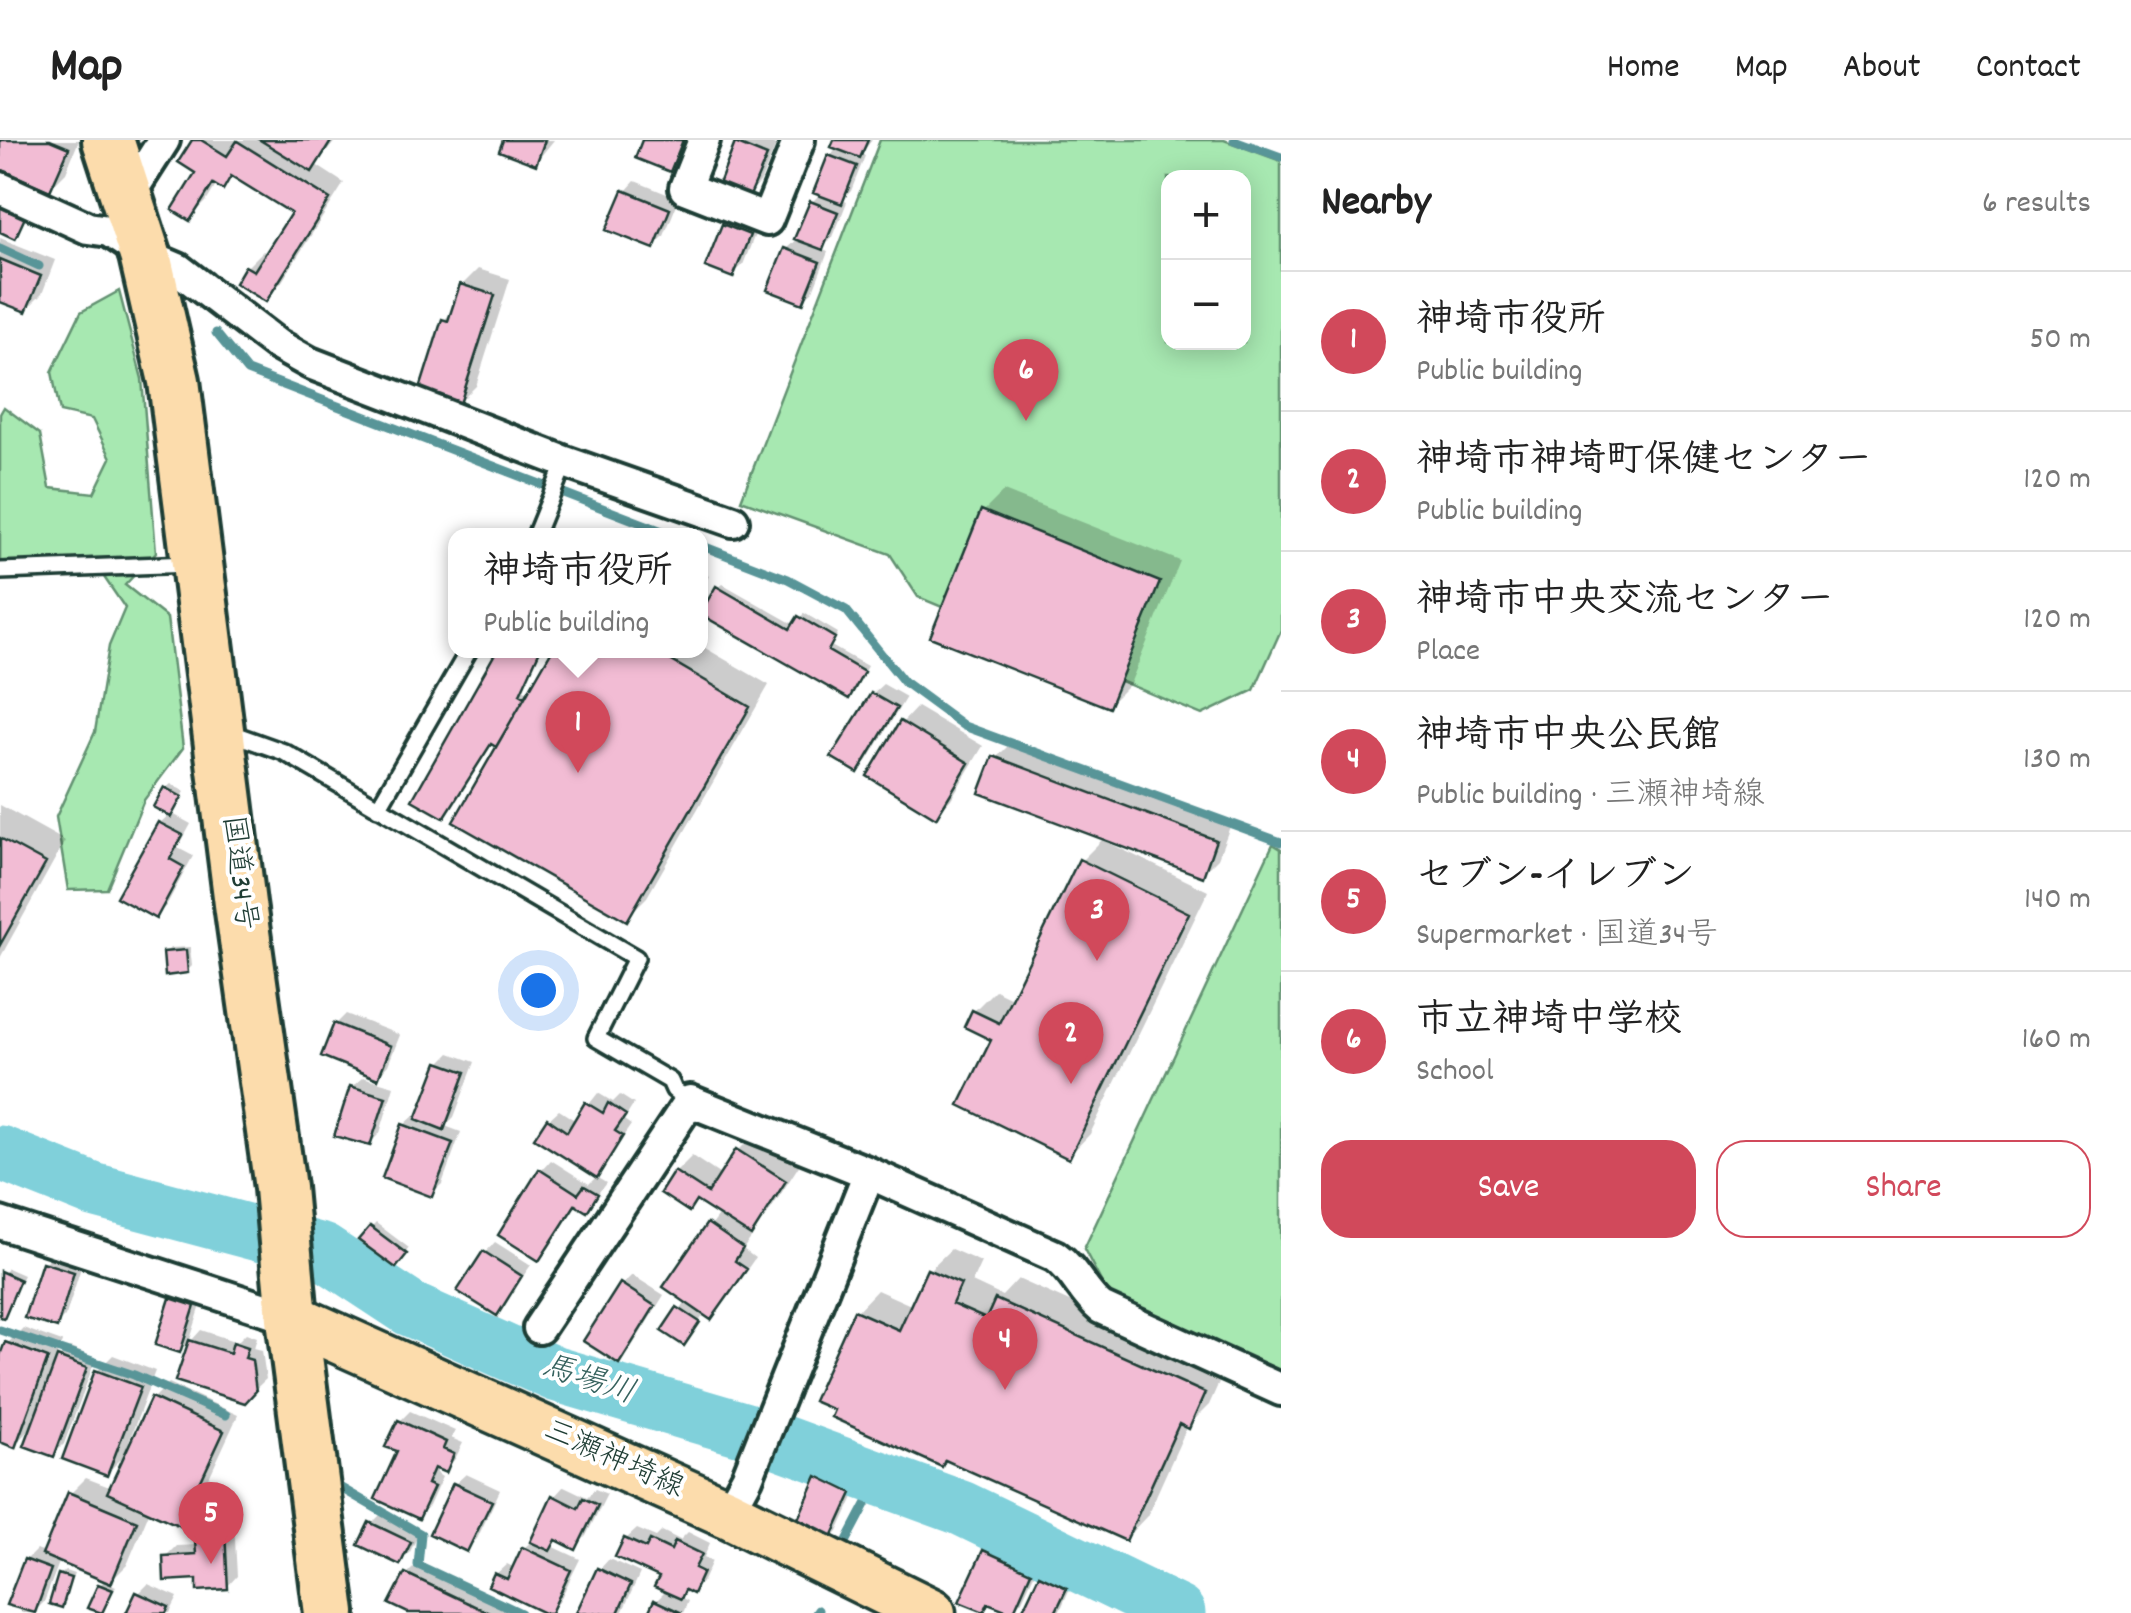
<!DOCTYPE html>
<html lang="en">
<head>
<meta charset="utf-8">
<style>
  body { margin:0; font-family:Dekko,"Klee One",sans-serif; background:#f2f2f2; color:#222 }
  .controls { position:absolute; right:30px; top:30px; display:grid; overflow:hidden; border-radius:20px; box-shadow:0 5px 25px #0003 }
  .controls button { width:90px; height:90px; display:grid; place-items:center; padding:0; border:0; border-bottom:2px solid #e0e0e0; background:#fff; color:#222; font:50px sans-serif }
  .you { position:absolute; left:538px; top:850px; width:35px; height:35px; margin:-25px; border:8px solid #fff; border-radius:50%; background:#1a73e8; box-shadow:0 0 0 15px #1a73e833 }
  .badge { display:grid; place-items:center; width:65px; height:65px; border-radius:50%; background:#d1495b; color:#fff; font-size:32px; font-weight:700 }
  .pin { position:absolute; translate:-50% -82px; filter:drop-shadow(0 2px 5px #0008) }
  .pin::after { content:''; position:absolute; top:52px; width:35px; height:30px; background:inherit; clip-path:polygon(0 0,100% 0,50% 100%) }
  .popup { position:absolute; left:448px; top:388px; width:260px; height:130px; box-sizing:border-box; display:grid; place-content:center; border-radius:20px; background:#fff; filter:drop-shadow(0 2px 8px #0005); font-size:32px; white-space:nowrap; color:#767676 }
  .popup b { font-size:38px; color:#222 }
  .popup::after { content:''; position:absolute; left:50%; top:100%; margin-left:-20px; border:20px solid transparent; border-top-color:#fff }
  .list { margin:0; padding:0; list-style:none }
  h2 { display:flex; justify-content:space-between; align-items:center; height:130px; margin:0; padding:0 40px; font-size:42px }
  h2 small { font-size:32px; font-weight:400; color:#767676 }
  .list li { display:grid; grid-template-columns:65px 1fr auto; gap:30px; align-items:center; box-sizing:border-box; height:140px; padding:0 40px; border-top:2px solid #e0e0e0 }
  .list b { display:block; font-size:38px; white-space:nowrap }
  .list p { margin:0; font-size:32px; white-space:nowrap; color:#767676 }
  .list em { font-size:32px; font-style:normal; color:#767676 }
  .actions { display:flex; gap:20px; padding:30px 40px }
  .actions a { flex:1; padding:22px 0; border:2px solid #d1495b; border-radius:30px; text-align:center; font-size:35px; color:#d1495b }
  .actions .main { background:#d1495b; color:#fff }
  .map { position:relative; flex:none; width:1281px; height:1473px; overflow:hidden }
  header { display:flex; align-items:center; gap:60px; box-sizing:border-box; height:140px; padding:0 50px; background:#fff; border-bottom:2px solid #e0e0e0 }
  header strong { font-size:48px }
  nav { display:flex; gap:55px; margin-inline-start:auto; font-size:35px }
  main { display:flex }
  aside { flex:1; background:#fff }
  .map>svg:first-child { display:block }
</style>
</head>
<body>
<header>
<strong>Map</strong>
<nav><a>Home</a><a>Map</a><a>About</a><a>Contact</a></nav>
</header>
<main>
<div class="map">
<svg width="1281" height="1473" viewBox="0 0 1281 1473">
  <rect width="100%" height="100%" fill="#fff"/>
  <filter id="ink" filterUnits="userSpaceOnUse"><feTurbulence type="fractalNoise" baseFrequency=".01" numOctaves="2"/><feDisplacementMap in="SourceGraphic" scale="20" xChannelSelector="R" yChannelSelector="G"/><feConvolveMatrix kernelMatrix="1 2 1 2 8 2 1 2 1" color-interpolation-filters="sRGB"/></filter>
  <g filter="url(#ink)">
    <path fill="#a7e8b1" stroke="#639272" stroke-width="2.5" fill-rule="evenodd" d="M880 0H1224L1281 21V490L1254 550 1202 575 918 457 890 414 741 360ZM1168 38H1244V202H1168Z
      M119 151 142 239 156 412 125 445 167 478 183 608 144 660 107 749 68 750 56 677 95 592 109 506 125 468 91 418 0 425V274L4 267 40 294 50 348 94 353 111 318 92 279 60 272 52 232 81 172Z
      M1273 704 1281 709V1236L1107 1153 1084 1109Z"/>
    <path fill="#0003" d="M0 0H79L66 32 50 48 0 27Z
      M195 0H336L316 25 344 43 281 143 265 158 247 127 263 111 268 114 294 72 234 35 222 47 217 44 206 62 190 78 199 32Z
      M506 0H554L536 22Z
      M644 0H687L680 19 669 29Z
      M742 0H773L770 3 776 5 760 43 749 54 737 4Z
      M837 0H872L861 14 865 16 851 51 842 60 847 62 833 97 821 109 828 112 813 151 802 161 786 109 798 98 812 62 821 53 830 16 839 7Z
      M635 41 679 59 664 96 654 106 625 52Z
      M735 75 759 84 743 125 732 135 724 85Z
      M0 98 55 120 42 154 26 170 0 159Z
      M478 129 510 139 476 246 460 262 444 180 454 170 462 145Z
      M1004 351 1180 421 1130 544 1109 565 983 372Z
      M597 389 612 396H591Z
      M700 432 709 436 700 451Z
      M723 444 795 485 804 473 838 493 831 506 867 526 853 552 718 448Z
      M700 505 769 545 647 757 626 778 503 596 496 604 500 510H541L523 549 530 553 555 510H700Z
      M883 544 906 557 868 620 858 630 872 554Z
      M917 567 983 606 951 659 936 675 902 583Z
      M1012 602 1231 684 1218 718 1202 734 1112 700 1111 704 1208 751 1090 994 1069 1016 974 871 995 850 1014 859 1081 721 1105 697 996 618Z
      M171 644 185 652 171 673 191 684 178 708 193 716 166 766 155 776 160 683 170 674 166 648Z
      M0 665 65 701 0 818Z
      M190 807 192 826 187 831 165 813 170 808Z
      M346 874 400 895 388 925 378 936 336 884Z
      M450 913 475 922 454 977 445 986 461 992 442 1044 431 1054 404 985 415 975 420 977 440 923Z
      M363 937 394 946 380 993 369 1004 352 947Z
      M598 953 613 962 620 955 634 964 624 980 631 985 596 1035 548 980 559 970 576 981Z
      M754 995 800 1024 766 1077 748 1095 752 1097 743 1109 755 1118 721 1167 710 1177 705 1173 688 1198 665 1190 687 1160 666 1146 720 1073 676 1032 692 1016 722 1036 738 1011Z
      M551 1020 589 1044 596 1037 606 1043 586 1069 577 1063 549 1108 539 1118 541 1031Z
      M376 1083 409 1108 400 1120 372 1087Z
      M495 1102 531 1125 497 1173 485 1113Z
      M951 1109 981 1122 972 1142 1002 1156 1018 1139 1224 1231 1209 1265 1187 1287 1147 1376 1126 1398 947 1318 942 1324 856 1172 877 1150 913 1166 929 1130Z
      M54 1113 83 1121 66 1175 56 1185 44 1123Z
      M7 1128 23 1135 3 1175 0 1174V1139Z
      M632 1135 664 1155 629 1211 618 1221 622 1145Z
      M182 1149 204 1156 190 1200 179 1211 172 1159Z
      M23 1188 62 1202 54 1223 70 1208 96 1218 64 1304 53 1315 35 1284 14 1305 0 1300V1222L7 1204Z
      M201 1190 237 1202 246 1193 257 1197 254 1208 262 1210 266 1239 244 1260 191 1201Z
      M113 1215 155 1231 129 1301 132 1303 153 1259 169 1243 238 1275 195 1368 179 1384 150 1370 127 1425 109 1443 116 1446 100 1473H95L100 1445 106 1439 60 1420 44 1462 33 1473H21L25 1469 26 1420 36 1410 46 1413 70 1354 86 1338 112 1348 127 1313 107 1333 97 1231Z
      M410 1271 455 1291 451 1298 463 1303 455 1319 445 1330 439 1327 436 1333 442 1337 429 1366 418 1376 400 1310V1281Z
      M830 1327 861 1342 838 1392 827 1403 819 1338Z
      M466 1334 500 1350 477 1399 467 1409 455 1344Z
      M564 1346 587 1357 595 1349 607 1354 586 1396 576 1407 559 1399 552 1406 580 1419 559 1462 549 1473 496 1434 507 1424 515 1428 524 1408 534 1399 554 1357Z
      M233 1363 237 1436 227 1447 200 1437 165 1417 176 1406 198 1405 196 1376 206 1365Z
      M382 1373 420 1391 410 1412 399 1422 371 1384Z
      M637 1389 656 1397 662 1391 680 1400 688 1392 710 1403 704 1417 712 1421 703 1441 693 1451 688 1449 680 1457 688 1461 683 1473H651L656 1461 667 1450 662 1435 619 1416 626 1399Z
      M995 1401 1040 1421 1022 1460 1012 1471 991 1461 983 1469 985 1411Z
      M609 1419 640 1433 622 1473H579L599 1430Z
      M417 1424 518 1472 517 1473H414L407 1434Z
      M1051 1426 1075 1437 1059 1473H1024L1041 1436Z
      M65 1431 74 1434 62 1465 60 1435Z
      M148 1444 178 1457 170 1473H129L138 1454Z"/>
    <g fill="none" stroke-linecap="round" stroke-linejoin="round">
      <path stroke="#599598" stroke-width="9" d="M1234 0 1281 17
        M0 108 39 126
        M216 193 247 231 675 396
        M700 405 788 439 846 470 904 542 964 586 1281 702
        M0 1190 134 1235 226 1275
        M341 1348 421 1394 418 1425 521 1473
        M843 1408 880 1338
        M816 1473 818 1470"/>
      <path stroke="#80d0da" stroke-width="55" d="M0 1013 93 1050 322 1111 410 1169 555 1234 756 1293 961 1368 1178 1473"/>
    </g>
    <path fill="#f2bcd4" stroke="#1f3d34" stroke-width="2.5" d="M0 0H50L69 8 50 51 0 29Z
      M192 0H201L227 16 237 1 330 59 266 162 235 143 245 126 254 131 291 73 231 36 223 50 213 44 190 81 172 70 195 33 178 22Z
      M260 0H332L312 32Z
      M503 0H545L536 25 499 11Z
      M642 0H683L670 32 635 18Z
      M834 0H868L860 18 831 7Z
      M735 3 767 16 750 56 719 44Z
      M828 15 857 26 842 64 813 53Z
      M623 50 670 69 654 109 606 90Z
      M0 61 27 73 15 99 0 92Z
      M810 61 838 72 823 110 794 99Z
      M722 84 750 95 733 138 705 127Z
      M784 108 820 122 803 164 767 150Z
      M0 119 41 136 26 172 0 162Z
      M460 144 495 155 460 264 419 252 442 179 448 181Z
      M981 370 1160 442 1109 568 930 497Z
      M716 446 790 489 798 476 835 498 828 511 864 532 849 559 700 474Z
      M497 510H540L520 554 525 557 496 607 491 604 444 678 412 660Z
      M552 510H653L750 567 627 781 453 682Z
      M871 553 897 568 858 633 831 617Z
      M900 581 969 623 936 678 867 636Z
      M993 616 1216 700 1203 737 979 653Z
      M164 647 182 657 171 677 153 667Z
      M158 682 183 695 170 719 184 727 156 779 116 757Z
      M0 698 46 723 0 805Z
      M1079 719 1189 773 1069 1019 959 965 991 900 964 887 972 870 999 883Z
      M186 810 188 833 165 836 163 812Z
      M334 883 391 906 378 939 321 916Z
      M438 922 466 932 444 990 416 979Z
      M350 946 386 957 370 1006 334 996Z
      M585 962 603 973 608 963 626 975 615 991 623 996 597 1038 534 998 547 978 567 992Z
      M402 984 453 1003 432 1057 382 1038Z
      M736 1009 786 1041 751 1096 696 1061 689 1072 660 1053 674 1031 708 1053Z
      M539 1029 578 1054 584 1046 598 1054 587 1072 575 1065 539 1121 498 1095Z
      M707 1083 743 1108 735 1121 747 1129 711 1180 663 1147Z
      M370 1086 407 1114 396 1128 358 1100Z
      M483 1111 522 1136 497 1176 457 1151Z
      M42 1122 74 1132 57 1188 24 1178Z
      M927 1129 961 1144 952 1164 986 1179 995 1159 1205 1253 1189 1289 1179 1284 1126 1401 945 1320 942 1327 831 1277 834 1270 813 1261 854 1170 899 1190Z
      M0 1131 20 1140 4 1178 0 1177Z
      M620 1143 655 1166 619 1224 583 1201Z
      M170 1158 195 1166 180 1213 155 1205Z
      M677 1167 700 1182 684 1206 661 1191Z
      M189 1200 230 1213 233 1202 248 1207 245 1218 252 1220 256 1251 245 1263 175 1241Z
      M5 1202 48 1218 15 1308 0 1302V1215Z
      M57 1217 87 1228 54 1317 24 1306Z
      M95 1230 141 1247 107 1336 62 1319Z
      M151 1257 224 1291 180 1386 107 1353Z
      M398 1280 446 1302 443 1309 454 1314 446 1333 434 1328 427 1344 434 1347 419 1379 375 1359 397 1311 385 1307Z
      M817 1336 852 1353 828 1406 793 1390Z
      M453 1343 492 1361 467 1412 429 1394Z
      M68 1352 137 1381 111 1444 42 1415Z
      M552 1355 578 1368 583 1358 598 1365 576 1410 556 1400 550 1411 530 1402Z
      M224 1373 228 1449 197 1451V1439L164 1441 163 1416 196 1414 193 1375Z
      M369 1382 411 1402 400 1425 358 1405Z
      M624 1398 646 1408 650 1400 671 1410 675 1401 702 1414 695 1428 703 1432 693 1454 685 1450 681 1459 654 1447 659 1437 615 1417Z
      M522 1407 571 1430 551 1473H544L488 1446 494 1433 507 1439Z
      M983 1410 1031 1432 1013 1473 988 1463 984 1472 959 1462Z
      M24 1419 51 1429 35 1473 6 1465Z
      M597 1428 631 1444 618 1473H576Z
      M405 1433 489 1473H408L389 1464Z
      M58 1434 71 1438 62 1468 49 1464Z
      M1039 1435 1067 1448 1055 1473H1021Z
      M98 1444 113 1450 102 1473 87 1468Z
      M136 1452 169 1467 166 1473H126Z
      M654 1460 680 1472 679 1473H648Z"/>
    <g fill="none" stroke-linecap="round" stroke-linejoin="round">
      <g stroke="#1f3d34" stroke-width="22">
        <path id="service" d="M535 396 565 322
          M0 431 190 424
          M228 595 242 597 284 612 636 818 596 898 670 941 674 950 690 961
          M378 668 469 510"/>
      </g>
      <g stroke="#1f3d34" stroke-width="38">
        <path id="minor" d="M704 0 685 48 767 80 799 0
          M0 48 88 88 109 91 145 115 178 129 276 204 310 223 565 322 733 381
          M127 58 164 0
          M0 1083 292 1178
          M539 1188 690 961 869 1033
          M728 1373 747 1338 869 1033 1055 1116C1075 1130 1082 1152 1101 1168L1281 1250"/>
      </g>
      <g stroke="#1f3d34" stroke-width="55">
        <path id="primary" d="M292 1178 728 1373 931 1473"/>
      </g>
      <g stroke="#1f3d34" stroke-width="58">
        <path id="trunk" d="M108 0 145 115 174 241 240 764 280 1048 292 1178 330 1473"/>
      </g>
      <use href="#service" stroke="#fff" stroke-width="15"/>
      <use href="#minor" stroke="#fff" stroke-width="30"/>
      <use href="#primary" stroke="#fcdcac" stroke-width="48"/>
      <use href="#trunk" stroke="#fcdcac" stroke-width="50"/>
    </g>
  </g>
  <g text-anchor="middle" dominant-baseline="central" stroke-width="8" stroke-linejoin="round" paint-order="stroke">
    <g font-size="30" fill="#1f3d34" stroke="#fff">
      <text transform="translate(237 733) rotate(83)">国道34号</text>
      <text transform="translate(613 1321) rotate(24)">三瀬神埼線</text>
    </g>
    <g font-size="32" font-style="italic" fill="#37625e" stroke="#fff">
      <text transform="translate(588 1242) rotate(18)">馬場川</text>
    </g>
  </g>
</svg>
<div class="controls">
<button>+</button>
<button>−</button>
</div>
<div class="you"></div>
<div class="pin badge" style="left:578px;top:633px">1</div>
<div class="popup"><b>神埼市役所</b>Public building</div>
<div class="pin badge" style="left:1071px;top:944px">2</div>
<div class="pin badge" style="left:1097px;top:821px">3</div>
<div class="pin badge" style="left:1005px;top:1250px">4</div>
<div class="pin badge" style="left:211px;top:1424px">5</div>
<div class="pin badge" style="left:1026px;top:281px">6</div>
</div>
<aside>
<h2>Nearby<small>6 results</small></h2>
<ul class="list">
<li><span class="badge">1</span><div><b>神埼市役所</b><p>Public building</p></div><em>50 m</em></li>
<li><span class="badge">2</span><div><b>神埼市神埼町保健センター</b><p>Public building</p></div><em>120 m</em></li>
<li><span class="badge">3</span><div><b>神埼市中央交流センター</b><p>Place</p></div><em>120 m</em></li>
<li><span class="badge">4</span><div><b>神埼市中央公民館</b><p>Public building · 三瀬神埼線</p></div><em>130 m</em></li>
<li><span class="badge">5</span><div><b>セブン-イレブン</b><p>Supermarket · 国道34号</p></div><em>140 m</em></li>
<li><span class="badge">6</span><div><b>市立神埼中学校</b><p>School</p></div><em>160 m</em></li>
</ul>
<div class="actions"><a class="main">Save</a><a>Share</a></div>
</aside>
</main>
</body>
</html>
